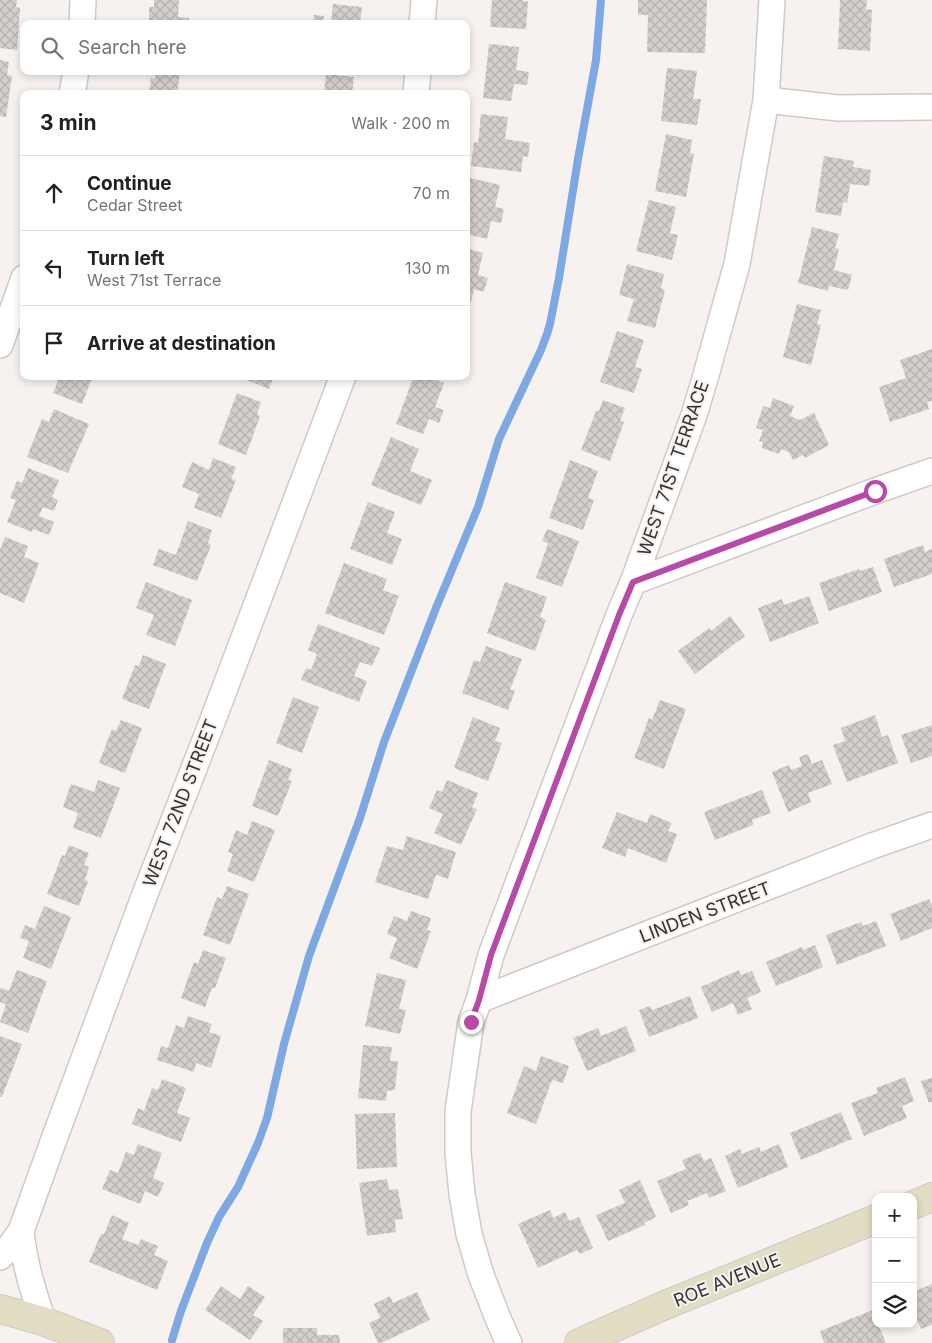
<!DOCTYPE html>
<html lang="en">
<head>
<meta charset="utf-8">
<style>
  body { margin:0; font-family:Inter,sans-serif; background:#f2f2f2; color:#202124 }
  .controls { position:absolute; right:15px; bottom:15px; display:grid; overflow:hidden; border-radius:10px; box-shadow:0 2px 8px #0003 }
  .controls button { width:45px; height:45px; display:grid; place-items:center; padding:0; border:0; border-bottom:1px solid #e0e0e0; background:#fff; color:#202124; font:25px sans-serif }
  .stop { position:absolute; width:15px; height:15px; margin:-11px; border:4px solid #b749a7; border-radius:50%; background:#fff }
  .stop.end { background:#b749a7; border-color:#fff; box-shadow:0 1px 5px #0008 }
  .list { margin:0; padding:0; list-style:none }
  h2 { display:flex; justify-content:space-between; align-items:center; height:65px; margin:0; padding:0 20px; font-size:21px }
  h2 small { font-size:16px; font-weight:400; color:#757577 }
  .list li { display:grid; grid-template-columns:32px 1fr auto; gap:15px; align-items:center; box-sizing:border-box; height:75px; padding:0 20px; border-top:1px solid #e0e0e0 }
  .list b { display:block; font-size:19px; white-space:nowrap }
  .list p { margin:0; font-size:16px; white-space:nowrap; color:#757577 }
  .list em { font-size:16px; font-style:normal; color:#757577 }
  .icon { flex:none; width:28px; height:28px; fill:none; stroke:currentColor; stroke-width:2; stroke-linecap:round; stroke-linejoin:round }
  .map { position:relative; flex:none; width:932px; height:1343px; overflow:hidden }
  .search { position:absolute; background:#fff; box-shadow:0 2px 8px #0003; left:20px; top:20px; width:450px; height:55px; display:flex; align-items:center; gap:12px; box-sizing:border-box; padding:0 18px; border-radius:10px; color:#757577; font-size:19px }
  .panel { position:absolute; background:#fff; box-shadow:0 2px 8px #0003; left:20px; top:90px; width:450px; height:290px; border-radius:10px }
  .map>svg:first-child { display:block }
</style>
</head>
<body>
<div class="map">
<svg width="932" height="1343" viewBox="0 0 932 1343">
  <defs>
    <pattern id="building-cross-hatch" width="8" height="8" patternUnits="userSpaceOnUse" patternTransform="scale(1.25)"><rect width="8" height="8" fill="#d4cecc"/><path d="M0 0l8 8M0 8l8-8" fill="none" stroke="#b7b1b0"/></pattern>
  </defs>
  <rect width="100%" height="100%" fill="#f7f2ef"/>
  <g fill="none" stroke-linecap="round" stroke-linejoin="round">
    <path stroke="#7da8e4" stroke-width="8" d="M172 1340 181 1311 207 1243 219 1217 238 1187 258 1143 267 1118 284 1044 309 956 360 818 384 742 436 608 478 507 499 439 541 350 547 334 550 324 559 278 578 159 596 60 601 0"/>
  </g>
  <path fill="url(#building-cross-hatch)" d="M0 0H17L16 7 20 8 17 50 0 48Z
    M154 0H179L178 17 189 18V24H149V7H154Z
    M492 0H523V1H528L526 29 490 27Z
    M638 0H707L705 53 647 52 648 15H638Z
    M840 0H867L866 9 872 10 870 51 838 49Z
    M333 4 362 7 360 24H331Z
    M314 15 324 16 323 24H313Z
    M489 44 519 47 516 70 529 72 527 85 514 84 511 101 483 98Z
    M0 60 9 62 7 75 12 76 6 117 0 116Z
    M667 68 697 71 693 99H701L697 125 661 121Z
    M156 71H180L177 94H149L151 78 155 79Z
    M326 74 354 77 352 94H324Z
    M481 114 508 117 505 139 530 143 528 157 523 156 521 172 471 166 474 142 478 143Z
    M666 134 692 140 690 153 694 154 686 197 655 191Z
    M824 156 854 161 853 167 871 170 869 186 850 184 847 203 843 202 841 216 815 212Z
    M470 178 500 185 495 207 504 209 501 223 491 221 487 239 466 234V196Z
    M649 200 676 207 670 233 678 235 672 260 636 251Z
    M812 227 839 234 835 248 839 249 834 270 852 275 848 290 829 286 828 291 798 283Z
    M466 248 483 253 478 275 488 278 484 292 474 289 470 305 466 304Z
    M627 264 664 274 661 288 665 290 655 328 627 321 634 299 619 295Z
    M797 304 821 310 817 324 821 325 811 365 783 357Z
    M617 331 644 340 635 367 642 369 634 393 600 382Z
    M932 349V401L927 402 929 409 890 422 879 387 906 378 900 360Z
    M60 376H93L82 404 53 393Z
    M237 376H274L269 389Z
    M414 376H426L444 383 435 407 444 410 439 423 429 419 423 434 396 424Z
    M237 393 261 402 257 414 260 416 246 455 218 444Z
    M773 398 794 406 790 416 800 420 814 413 829 445 805 458 803 455 793 460 789 452 781 449 779 454 762 448 763 442 759 441 763 430 756 428 763 406 770 408Z
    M603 400 625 408 620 421 624 422 610 461 581 450 596 411H599Z
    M54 409 89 424 68 473 27 457 42 419 49 422Z
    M391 437 419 449 410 471 432 480 421 505 371 485Z
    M213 458 236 467 231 479 236 480 221 518 194 508 199 494 182 487 192 462 209 470Z
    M570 460 598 471 588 498 594 500 583 530 549 518Z
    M28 468 59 480 52 497 58 500 54 511 43 507 39 516 54 522 49 535 33 529 32 532 7 522 16 500 10 498 17 481 22 483Z
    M368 502 395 512 387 533 402 539 392 565 350 549Z
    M188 521 212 530 208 543 211 545 197 581 153 565 159 549 176 555Z
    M547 529 579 541 562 587 536 578 548 543 542 541Z
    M5 537 28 546 24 557 39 563 24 603 0 593V550Z
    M923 545 925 552 932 549V574L894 587 884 559Z
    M344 563 387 579 383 590 399 596 384 635 325 613Z
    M873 567 882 592 829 611 819 583 859 569 860 571Z
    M146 582 192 600 175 646 146 635 154 615 136 608Z
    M505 582 547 597 540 617 546 620 535 651 487 633Z
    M809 596 819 623 770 642 758 608 782 599 784 605Z
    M730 616 745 636 695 674 678 651 709 628 711 631Z
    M318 624 380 648 372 666 360 662 354 676 367 681 359 702 301 680 306 668 311 670 317 654 308 650Z
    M486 646 522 659 510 690H515L508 710 462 693 474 660 480 662Z
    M143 655 166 664 149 709 122 699 135 665 139 666Z
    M293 697 319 707 302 753 276 743Z
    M660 700 686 709 664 769 634 758 649 718 652 720Z
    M875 715 882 737 888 735 898 763 847 782 833 745 845 741 841 728Z
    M473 717 500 728 495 741 502 743 488 781 454 768Z
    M121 720 142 728 125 773 99 763 112 729 116 731Z
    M932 725V756L911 763 901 735Z
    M808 754 812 764 822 760 832 784 808 793 811 802 788 812 772 772 789 765 791 770 802 766 799 757Z
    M269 760 292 769 288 780 292 781 278 816 252 806Z
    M98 780 120 788 101 838 73 828 78 813 63 807 71 784 94 792Z
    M447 780 478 793 472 808 477 809 461 845 434 833 443 814 429 808 437 790 442 792Z
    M762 790 771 813 752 820 753 825 715 840 704 812Z
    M617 812 647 823 650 814 672 823 668 831 677 834 666 863 628 848 625 857 602 848Z
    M252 821 275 830 254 882 227 871 233 854 228 852 236 830 247 835Z
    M407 836 456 852 448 879 436 875 428 899 375 882 387 846 403 850Z
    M69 845 89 853 84 865 89 867 85 880 88 881 79 906 47 894 62 855 65 856Z
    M227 886 249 894 230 945 203 935 217 897 222 899Z
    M929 899 931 904 932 903V928L901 941 890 914Z
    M44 906 71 917 51 969 23 958 29 941 20 938 25 925 35 929Z
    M411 911 431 918 427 930 431 931 417 969 389 958 397 938 387 934 394 916 407 921Z
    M876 921 886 946 837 965 826 935 861 922 863 926Z
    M815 945 823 967 776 986 766 962 802 947 803 950Z
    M203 950 226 958 215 988H212L205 1007 181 998 194 962 198 964Z
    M17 970 47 981 28 1033 0 1022 6 1004 0 1002V991L1 988 9 991Z
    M739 970 741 975 752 971 761 992 747 998 752 1009 738 1015 733 1003 712 1012 701 987Z
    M377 973 406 980 399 1009 406 1010 400 1034 365 1026Z
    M690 996 698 1018 649 1037 639 1010 650 1006 652 1010Z
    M188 1016 212 1024 209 1032 221 1036 211 1068 196 1063 194 1072 157 1060 161 1046 168 1048 176 1025 184 1028Z
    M626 1026 636 1051 587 1071 573 1038 598 1028 601 1036Z
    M0 1036 22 1044 2 1097H0Z
    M363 1045 392 1047 390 1061H398L395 1090 387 1091 386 1101 358 1098Z
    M541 1056 569 1066 563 1083 552 1080 536 1124 507 1113 524 1066 536 1071Z
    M905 1077 914 1101 902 1106 907 1118 864 1136 851 1103 878 1093 876 1088Z
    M932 1078V1102L929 1103 921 1081Z
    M162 1079 186 1088 177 1113 190 1118 181 1142 132 1124 138 1108 144 1111 152 1088 158 1090Z
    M841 1112 852 1139 801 1160 790 1133Z
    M395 1113 397 1167 357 1169 355 1114Z
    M138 1144 162 1153 153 1178 164 1183 158 1197 145 1191 140 1204 102 1189 110 1170 118 1173 126 1152 134 1155Z
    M779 1144 788 1167 738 1188 725 1156 740 1149 742 1154 759 1147 761 1152Z
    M700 1153 704 1161 711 1158 726 1191 709 1198 707 1193 687 1201 689 1205 671 1213 657 1181 686 1169 682 1160Z
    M387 1179 389 1190 398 1189 403 1219 395 1220 396 1232 367 1236 359 1183Z
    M640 1180 656 1217 644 1223 645 1225 608 1241 596 1215 625 1203 619 1190Z
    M550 1210 553 1218 565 1212 569 1221 579 1217 593 1248 580 1254 577 1250 538 1268 518 1224Z
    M112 1215 129 1223 122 1239 138 1245 141 1239 158 1246 154 1255 168 1261 157 1290 89 1262 101 1234H104Z
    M932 1284V1325L921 1329 917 1320 913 1321V1292Z
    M221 1286 240 1299 248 1286 265 1297 253 1315 263 1321 250 1340 205 1310Z
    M417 1292 430 1320 381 1343H378L369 1323 380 1318 374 1304 390 1296 393 1303Z
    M873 1310 876 1318V1324H878L886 1343H824L820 1331Z
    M283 1328H317V1335H339L340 1343H283Z"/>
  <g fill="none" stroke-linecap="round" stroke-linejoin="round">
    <g stroke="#cecac6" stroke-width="28">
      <path id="street" d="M82 24 83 0
        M422 24 424 0
        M72 94 76 71
        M416 94 418 71
        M766 100 838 108 932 107
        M0 345 24 278
        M633 582 875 491 932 471
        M479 1000 872 846 932 825
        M21 1231C24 1262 33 1291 43 1321
        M0 1257 8 1249 21 1231 53 1142 145 894 209 730 343 376
        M509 1343 499 1321 481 1275 469 1234 462 1194 458 1153V1111L471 1022 479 1000 491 955 619 615 633 582 694 415 704 382 737 264 766 100 772 0"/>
    </g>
    <g stroke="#cecac6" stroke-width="30">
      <path id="secondary" d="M913 1205 932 1197
        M0 1309 43 1321 100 1343
        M579 1343 663 1306 876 1219"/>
    </g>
    <use href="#street" stroke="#fff" stroke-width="25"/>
    <use href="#secondary" stroke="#e2dec3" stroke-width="28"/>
  </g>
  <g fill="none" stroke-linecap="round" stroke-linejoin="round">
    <path stroke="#b749a7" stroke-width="6" d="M471 1022 479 1000 491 955 619 615 633 582 875 491"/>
  </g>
  <g text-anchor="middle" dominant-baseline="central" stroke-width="4" stroke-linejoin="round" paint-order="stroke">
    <g font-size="18" fill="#353332" stroke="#f7f2ef">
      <text transform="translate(673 468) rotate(-71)">WEST 71ST TERRACE</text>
      <text transform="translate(180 803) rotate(-69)">WEST 72ND STREET</text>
      <text transform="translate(705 912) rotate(-21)">LINDEN STREET</text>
      <text transform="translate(727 1280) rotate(-22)">ROE AVENUE</text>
    </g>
  </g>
</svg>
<div class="controls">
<button>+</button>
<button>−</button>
<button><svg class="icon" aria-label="layers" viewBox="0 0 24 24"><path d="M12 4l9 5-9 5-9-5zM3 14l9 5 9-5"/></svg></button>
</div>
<div class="stop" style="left:875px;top:491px"></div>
<div class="stop end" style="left:471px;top:1022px"></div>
<div class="search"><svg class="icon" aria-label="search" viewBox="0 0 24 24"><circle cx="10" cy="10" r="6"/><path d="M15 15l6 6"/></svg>Search here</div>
<section class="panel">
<h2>3 min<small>Walk · 200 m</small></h2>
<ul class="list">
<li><svg class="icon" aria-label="ahead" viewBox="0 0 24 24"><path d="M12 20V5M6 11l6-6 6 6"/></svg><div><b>Continue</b><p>Cedar Street</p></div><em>70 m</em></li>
<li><svg class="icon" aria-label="left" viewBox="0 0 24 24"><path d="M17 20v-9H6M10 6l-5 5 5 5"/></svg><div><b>Turn left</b><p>West 71st Terrace</p></div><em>130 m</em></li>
<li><svg class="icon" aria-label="arrive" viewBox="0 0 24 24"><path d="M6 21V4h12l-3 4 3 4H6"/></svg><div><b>Arrive at destination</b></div></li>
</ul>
</section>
</div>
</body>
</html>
